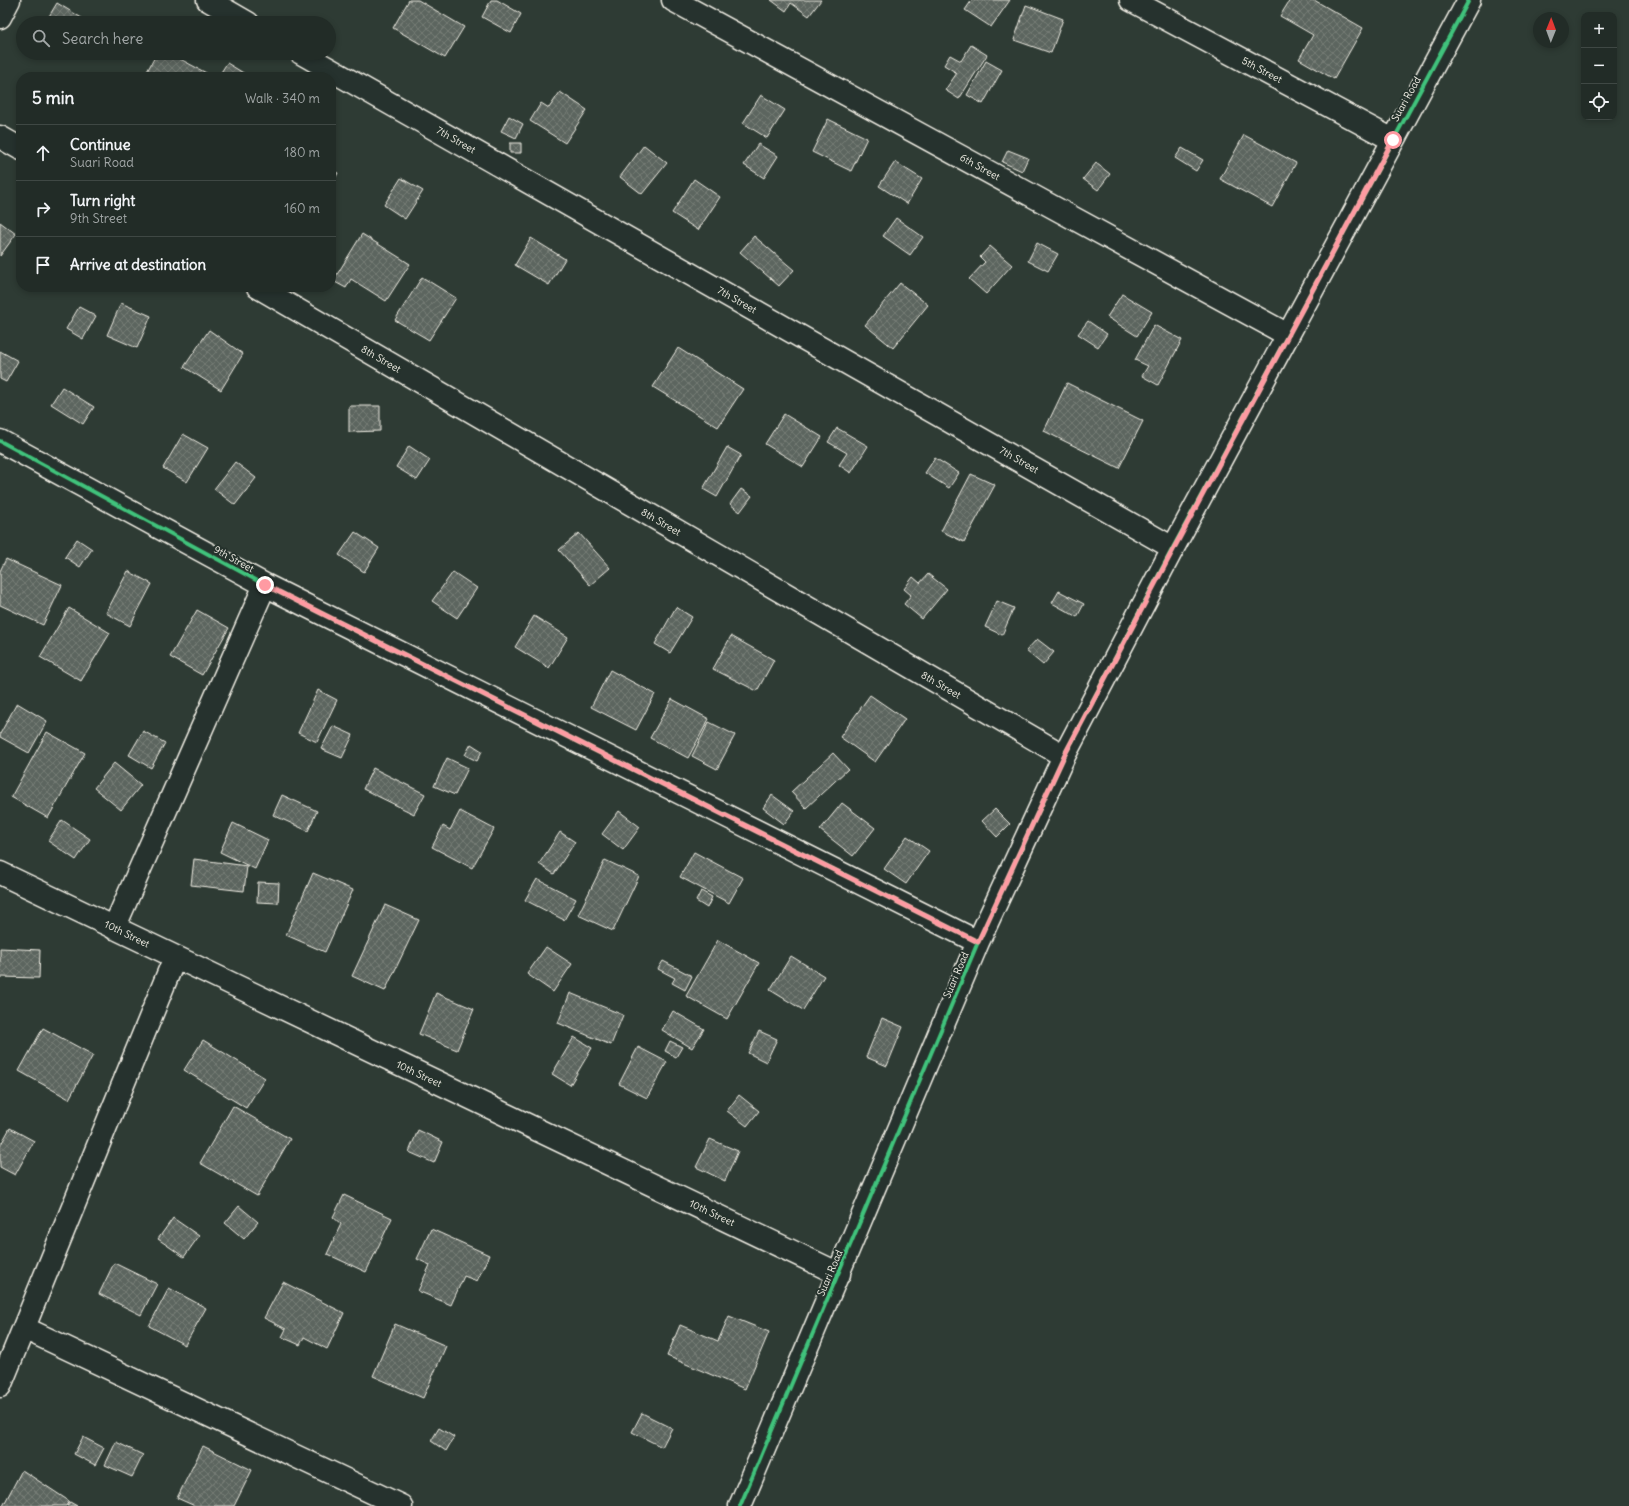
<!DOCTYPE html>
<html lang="en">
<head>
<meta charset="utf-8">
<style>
  body { margin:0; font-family:Delius,sans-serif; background:#2a342f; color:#f1f3f6 }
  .controls { position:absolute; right:12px; top:12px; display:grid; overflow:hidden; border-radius:8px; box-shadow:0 2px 6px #0003 }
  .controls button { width:36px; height:36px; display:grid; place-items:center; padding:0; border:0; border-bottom:1px solid #3f4844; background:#222c27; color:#f1f3f6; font:20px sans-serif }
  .compass { position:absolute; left:1533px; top:12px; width:36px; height:36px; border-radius:50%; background:#222c27; box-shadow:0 2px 6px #0003; rotate:1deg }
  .stop { position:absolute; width:12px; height:12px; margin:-9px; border:3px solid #ff9aa2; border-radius:50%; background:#fff }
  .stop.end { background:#ff9aa2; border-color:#fff; box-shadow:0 1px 4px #0008 }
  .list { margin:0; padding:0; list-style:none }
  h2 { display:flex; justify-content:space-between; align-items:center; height:52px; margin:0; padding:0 16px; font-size:17px }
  h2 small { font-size:13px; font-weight:400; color:#a2a7a7 }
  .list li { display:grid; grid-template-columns:26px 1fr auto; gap:12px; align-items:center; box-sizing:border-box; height:56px; padding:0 16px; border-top:1px solid #3f4844 }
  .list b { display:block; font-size:15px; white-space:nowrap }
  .list p { margin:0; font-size:13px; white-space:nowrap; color:#a2a7a7 }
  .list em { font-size:13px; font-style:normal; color:#a2a7a7 }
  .icon { flex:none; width:22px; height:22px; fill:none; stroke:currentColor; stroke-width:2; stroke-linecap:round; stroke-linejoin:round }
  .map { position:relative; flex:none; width:1629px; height:1506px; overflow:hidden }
  .search { position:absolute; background:#222c27; box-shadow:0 2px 6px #0003; left:16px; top:16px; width:320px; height:44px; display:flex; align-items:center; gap:10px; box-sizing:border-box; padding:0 14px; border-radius:22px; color:#a2a7a7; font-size:15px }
  .panel { position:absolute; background:#222c27; box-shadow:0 2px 6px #0003; left:16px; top:72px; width:320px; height:220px; border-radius:16px }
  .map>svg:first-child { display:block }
</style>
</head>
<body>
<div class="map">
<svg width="1629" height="1506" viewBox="0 0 1629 1506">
  <defs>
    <pattern id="building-cross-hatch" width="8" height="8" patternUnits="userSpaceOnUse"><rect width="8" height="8" fill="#5c655e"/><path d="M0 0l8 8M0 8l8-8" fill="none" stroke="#747c75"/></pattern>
  </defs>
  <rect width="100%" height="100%" fill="#2e3b34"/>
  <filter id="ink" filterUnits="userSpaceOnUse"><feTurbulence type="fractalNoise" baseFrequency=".025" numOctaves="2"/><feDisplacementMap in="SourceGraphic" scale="8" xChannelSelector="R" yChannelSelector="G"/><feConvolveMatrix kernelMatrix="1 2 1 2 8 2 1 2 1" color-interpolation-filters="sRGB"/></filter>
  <g filter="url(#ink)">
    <path fill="url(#building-cross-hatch)" stroke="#f4f1e8" d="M409 0H418L464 27 445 58 393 28Z
      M491 0H497L521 14 511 33 482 17Z
      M771 0H821L809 16 791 3 786 11Z
      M972 0H1010L991 27 965 10Z
      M1290 0H1314L1363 28 1334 79 1299 59 1313 35 1280 16Z
      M57 3 90 23H45Z
      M1026 5 1063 19 1051 53 1014 40Z
      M971 45 987 55 959 99 945 90 957 73 944 65 950 55 961 61Z
      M157 53H169L210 75 209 77H144Z
      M986 61 1002 70 983 104 967 95Z
      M227 63 250 77H218Z
      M560 92 587 110 565 143 530 121 541 103 549 108Z
      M761 95 785 110 767 138 743 123Z
      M509 116 523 124 516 138 501 131Z
      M828 119 867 138 851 171 812 152Z
      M1244 135 1296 163 1272 207 1220 179Z
      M510 143H521V153H510Z
      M758 144 778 156 764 178 744 165Z
      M644 145 667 163 642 194 620 177Z
      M1182 148 1203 160 1196 171 1175 158Z
      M1008 150 1028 158 1022 171 1002 162Z
      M895 162 922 179 907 204 879 186Z
      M1096 163 1110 174 1098 190 1083 179Z
      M331 170 338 173 331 186Z
      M401 178 423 191 405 219 384 205Z
      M694 179 720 197 698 230 672 213Z
      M896 218 923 237 910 255 883 236Z
      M0 222 16 234 0 256Z
      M362 234 410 264 386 301 351 279 346 288 333 281Z
      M754 236 794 270 779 286 740 252Z
      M531 238 565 259 549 285 515 265Z
      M1037 243 1058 254 1048 271 1028 261Z
      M990 246 1012 265 986 294 969 279 985 262 980 257Z
      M422 277 456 298 429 340 395 320Z
      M900 283 928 305 893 348 865 325Z
      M1122 294 1152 312 1137 336 1107 317Z
      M121 303 151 316 137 348 107 335Z
      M79 307 96 316 83 339 66 329Z
      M1088 321 1107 334 1098 347 1078 334Z
      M1154 325 1182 340 1158 385 1142 376 1148 366 1135 360Z
      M209 330 243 354 221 390 184 367Z
      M678 348 743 389 718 427 653 387Z
      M0 351 18 361 6 382 0 379Z
      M1067 383 1143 421 1119 468 1044 431Z
      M62 387 94 407 83 424 51 404Z
      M349 406H380V431L349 432Z
      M784 414 822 437 803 467 765 444Z
      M837 428 868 446 851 473 839 465 847 453 828 442Z
      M183 434 208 448 187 482 163 468Z
      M409 446 430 460 417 480 396 467Z
      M727 447 741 455 717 497 703 489Z
      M935 458 959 473 949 488 925 473Z
      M235 462 256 478 235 505 214 489Z
      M971 474 995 485 964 542 941 531Z
      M741 489 752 496 740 512 730 504Z
      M355 532 379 548 364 572 339 555Z
      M579 533 610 568 590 585 559 550Z
      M77 539 92 549 80 567 65 557Z
      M6 559 62 585 43 625 0 605V571Z
      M128 571 152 584 130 626 106 613Z
      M453 572 477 588 457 618 432 601Z
      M928 574 947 589 922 619 904 604 911 595 904 589 913 577 920 583Z
      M1059 591 1084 604 1077 617 1052 603Z
      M997 601 1014 608 1002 635 985 627Z
      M676 607 692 617 670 653 655 644Z
      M69 608 110 633 81 681 40 657Z
      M197 610 229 628 202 675 170 657Z
      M534 616 568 637 549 668 515 647Z
      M731 636 774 660 757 691 713 669Z
      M1037 639 1054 652 1043 665 1026 651Z
      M610 670 655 694 636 730 591 707Z
      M318 690 337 700 317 742 298 733Z
      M870 695 905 719 875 762 840 737Z
      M672 699 709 719 688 758 650 738Z
      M17 703 47 721 29 753 0 737V734Z
      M709 722 735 735 717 769 692 756Z
      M333 726 353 735 342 758 321 749Z
      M143 731 165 743 151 768 129 755Z
      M47 732 85 753 48 818 11 797Z
      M471 744 482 751 477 761 465 755Z
      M833 753 848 769 806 808 791 792Z
      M447 758 468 768 455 795 434 786Z
      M114 763 141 785 121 810 94 788Z
      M373 768 425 794 414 814 363 789Z
      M282 795 317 811 308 831 273 815Z
      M772 795 794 811 784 824 763 808Z
      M842 803 875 828 853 856 820 830Z
      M995 809 1010 824 997 837 982 821Z
      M460 811 494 829 472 868 432 847 443 826 450 830Z
      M619 811 640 827 623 850 602 834Z
      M62 820 90 839 76 860 48 841Z
      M233 823 268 840 255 869 220 852Z
      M560 832 575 842 554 874 539 864Z
      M907 836 929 851 906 884 884 869Z
      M694 852 743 878 729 903 680 877Z
      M194 859 247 866 244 891 191 885Z
      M605 860 639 876 613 931 578 915Z
      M313 873 353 890 325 952 286 935Z
      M537 879 576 899 564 920 525 900Z
      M258 882 279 883 278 903 257 902Z
      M701 891 712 897 707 908 696 901Z
      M385 905 419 920 385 991 352 976Z
      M718 940 759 963 727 1019 686 996Z
      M546 947 572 964 553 992 527 974Z
      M0 948 40 950 39 978 0 977Z
      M791 956 824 976 803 1010 770 990Z
      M663 961 692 976 685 990 672 983 675 978 658 969Z
      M436 993 474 1009 457 1050 419 1034Z
      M570 993 623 1015 611 1045 558 1023Z
      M673 1011 704 1029 692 1048 662 1030Z
      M882 1018 903 1027 887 1066 866 1057Z
      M43 1028 93 1055 69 1099 19 1071Z
      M759 1031 777 1039 766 1062 748 1053Z
      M574 1037 592 1048 570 1085 552 1074Z
      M203 1040 265 1078 246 1108 184 1070Z
      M670 1041 682 1047 676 1057 665 1051Z
      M638 1047 667 1062 647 1098 619 1084Z
      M739 1095 759 1111 747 1126 727 1111Z
      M233 1106 290 1139 257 1196 200 1163Z
      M10 1128 34 1141 15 1175 0 1167V1146Z
      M418 1130 443 1142 434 1163 409 1152Z
      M710 1139 738 1151 725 1181 696 1167Z
      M344 1195 392 1218 366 1272 327 1254 341 1224 333 1217Z
      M239 1206 258 1222 244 1239 225 1223Z
      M173 1218 199 1236 184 1257 158 1239Z
      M431 1229 489 1255 477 1281 464 1276 451 1305 418 1291 430 1265 417 1259Z
      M114 1263 157 1284 141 1315 99 1294Z
      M283 1282 344 1313 327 1349 304 1337 300 1345 282 1337 286 1329 264 1318Z
      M169 1288 206 1308 185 1345 149 1326Z
      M729 1316 769 1332 745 1389 667 1356 680 1325 718 1341Z
      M395 1324 446 1346 423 1398 373 1376Z
      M642 1413 672 1428 662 1447 632 1432Z
      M439 1428 454 1437 446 1451 431 1441Z
      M83 1437 104 1448 95 1465 74 1454Z
      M116 1442 143 1455 132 1477 105 1465Z
      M203 1446 252 1470 234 1506H195L177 1498Z
      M22 1470 69 1501 66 1506H3Z
      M70 1502 77 1506H67Z"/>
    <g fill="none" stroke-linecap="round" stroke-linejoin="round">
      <g stroke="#f4f1e8" stroke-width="25">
        <path id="minor" d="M208 0 248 23
          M673 0 1288 335
          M1131 0 1393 140
          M0 17 9 0
          M301 53 1173 548
          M0 137 21 149
          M258 287 1064 756
          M0 441 265 585 978 942
          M0 873 839 1274
          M114 928 265 585
          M24 1328 401 1506
          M0 1386 175 957
          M740 1506 978 942 1064 756 1173 548 1469 0"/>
      </g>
      <use href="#minor" stroke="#26332d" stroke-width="22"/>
      <g stroke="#26332d" stroke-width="6">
        <path id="cycleway" d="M0 441 265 585 978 942
          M740 1506 978 942 1064 756 1173 548 1469 0"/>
      </g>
      <use href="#cycleway" stroke="#40c37c" stroke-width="4"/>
    </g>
  </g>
  <g fill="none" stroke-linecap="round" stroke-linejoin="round" filter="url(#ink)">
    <path stroke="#ff9aa2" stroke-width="5" d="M265 585 978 942 1064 756 1174 548 1393 140"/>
  </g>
  <g text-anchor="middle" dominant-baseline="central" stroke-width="4" stroke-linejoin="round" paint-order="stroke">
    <g font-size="10" fill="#f4f1e8" stroke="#26332d">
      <text transform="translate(1262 70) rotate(28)">5th Street</text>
      <text transform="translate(1406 99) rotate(-61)">Suari Road</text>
      <text transform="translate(456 140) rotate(30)">7th Street</text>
      <text transform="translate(980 167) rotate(29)">6th Street</text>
      <text transform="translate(737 300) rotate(30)">7th Street</text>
      <text transform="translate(381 359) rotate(30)">8th Street</text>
      <text transform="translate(1019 460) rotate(30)">7th Street</text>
      <text transform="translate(661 522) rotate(30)">8th Street</text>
      <text transform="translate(234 559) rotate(29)">9th Street</text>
      <text transform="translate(941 685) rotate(30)">8th Street</text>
      <text transform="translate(127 934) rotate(26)">10th Street</text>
      <text transform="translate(956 975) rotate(-67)">Suari Road</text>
      <text transform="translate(419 1074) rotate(25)">10th Street</text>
      <text transform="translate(712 1213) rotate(25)">10th Street</text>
      <text transform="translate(830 1273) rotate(-67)">Suari Road</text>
    </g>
  </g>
</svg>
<div class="controls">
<button>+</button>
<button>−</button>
<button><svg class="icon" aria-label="locate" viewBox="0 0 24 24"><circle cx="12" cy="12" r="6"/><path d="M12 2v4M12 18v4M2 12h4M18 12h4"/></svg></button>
</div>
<svg class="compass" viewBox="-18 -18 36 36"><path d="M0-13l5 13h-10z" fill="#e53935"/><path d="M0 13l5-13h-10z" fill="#a2a7a7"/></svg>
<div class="stop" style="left:1393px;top:140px"></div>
<div class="stop end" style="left:265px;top:585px"></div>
<div class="search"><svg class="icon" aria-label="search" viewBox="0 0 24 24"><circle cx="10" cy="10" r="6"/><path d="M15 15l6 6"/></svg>Search here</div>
<section class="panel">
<h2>5 min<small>Walk · 340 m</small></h2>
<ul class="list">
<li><svg class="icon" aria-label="ahead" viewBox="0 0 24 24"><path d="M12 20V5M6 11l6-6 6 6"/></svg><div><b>Continue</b><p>Suari Road</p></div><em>180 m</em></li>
<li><svg class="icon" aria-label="right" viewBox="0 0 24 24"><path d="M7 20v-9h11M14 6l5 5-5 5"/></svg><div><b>Turn right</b><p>9th Street</p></div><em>160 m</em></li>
<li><svg class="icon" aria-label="arrive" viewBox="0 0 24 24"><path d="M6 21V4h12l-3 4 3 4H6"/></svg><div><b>Arrive at destination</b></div></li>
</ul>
</section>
</div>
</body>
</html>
